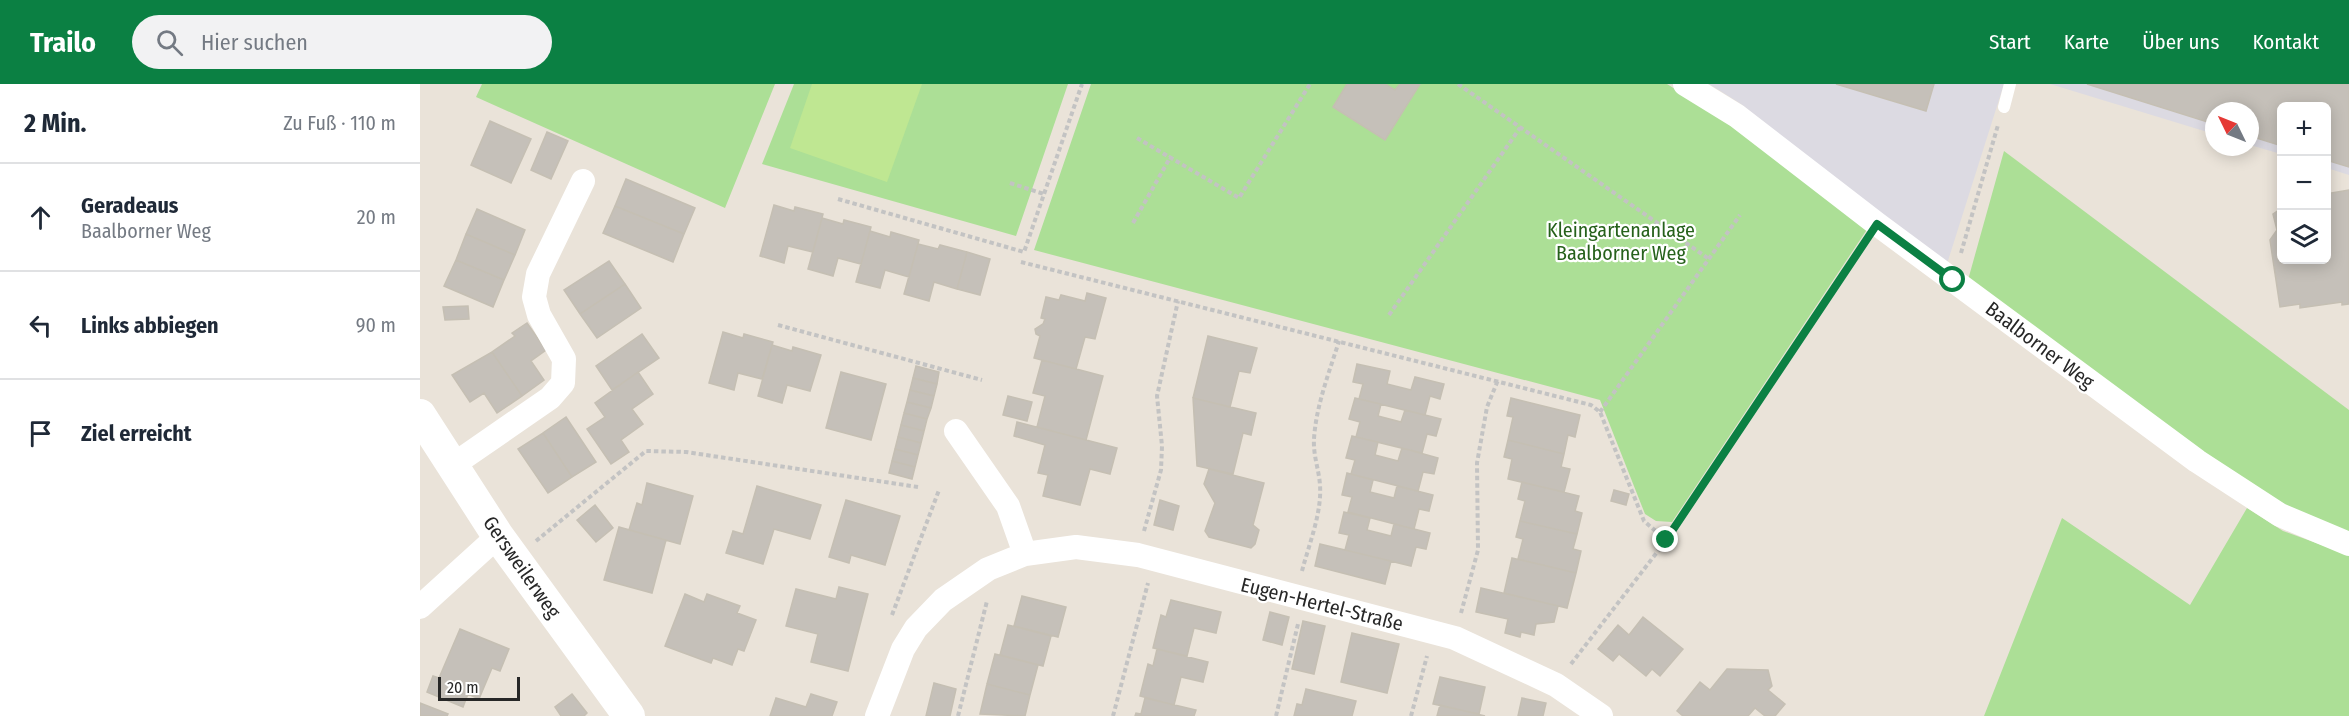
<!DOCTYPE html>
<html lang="de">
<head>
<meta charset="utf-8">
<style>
  body { margin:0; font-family:"Fira Sans Condensed",sans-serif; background:#f2f2f3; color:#1f2937 }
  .controls { position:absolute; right:18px; top:18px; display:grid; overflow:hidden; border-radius:9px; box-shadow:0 3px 15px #0003 }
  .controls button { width:54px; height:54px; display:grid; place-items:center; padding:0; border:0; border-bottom:2px solid #e0e1e3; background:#fff; color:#1f2937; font:30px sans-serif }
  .compass { position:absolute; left:1785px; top:18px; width:54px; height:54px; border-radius:50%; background:#fff; box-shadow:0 3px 15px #0003; rotate:313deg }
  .scale { position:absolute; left:18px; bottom:15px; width:82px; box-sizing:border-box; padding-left:6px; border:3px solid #272727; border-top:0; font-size:16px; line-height:21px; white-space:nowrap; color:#272727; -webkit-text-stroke:4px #fff; paint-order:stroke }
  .stop { position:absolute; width:18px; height:18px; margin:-14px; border:4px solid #0b8043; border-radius:50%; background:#fff }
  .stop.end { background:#0b8043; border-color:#fff; box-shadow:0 2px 6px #0008 }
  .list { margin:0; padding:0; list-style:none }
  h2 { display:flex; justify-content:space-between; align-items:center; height:78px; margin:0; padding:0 24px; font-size:26px }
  h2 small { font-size:20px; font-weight:400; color:#747a83 }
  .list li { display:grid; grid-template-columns:39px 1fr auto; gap:18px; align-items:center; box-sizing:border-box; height:108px; padding:0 24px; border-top:2px solid #e0e1e3 }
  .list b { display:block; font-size:22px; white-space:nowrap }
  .list p { margin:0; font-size:20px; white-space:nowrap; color:#747a83 }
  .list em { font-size:20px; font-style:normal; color:#747a83 }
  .icon { flex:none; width:33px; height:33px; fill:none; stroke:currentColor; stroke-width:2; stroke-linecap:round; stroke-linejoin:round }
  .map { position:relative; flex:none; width:1929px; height:632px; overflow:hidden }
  header { display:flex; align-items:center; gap:36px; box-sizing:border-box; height:84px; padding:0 30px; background:#0b8043; color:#fff }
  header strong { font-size:28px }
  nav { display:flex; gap:33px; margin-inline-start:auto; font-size:21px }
  .search { width:420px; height:54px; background:#f2f2f3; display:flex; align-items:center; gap:15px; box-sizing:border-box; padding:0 21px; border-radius:33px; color:#747a83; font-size:22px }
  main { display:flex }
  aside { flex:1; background:#fff }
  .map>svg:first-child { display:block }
</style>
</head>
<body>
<header>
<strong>Trailo</strong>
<div class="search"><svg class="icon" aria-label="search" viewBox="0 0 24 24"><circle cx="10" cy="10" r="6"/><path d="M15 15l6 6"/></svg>Hier suchen</div>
<nav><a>Start</a><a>Karte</a><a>Über uns</a><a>Kontakt</a></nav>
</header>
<main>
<aside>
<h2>2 Min.<small>Zu Fuß · 110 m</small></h2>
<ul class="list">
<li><svg class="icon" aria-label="ahead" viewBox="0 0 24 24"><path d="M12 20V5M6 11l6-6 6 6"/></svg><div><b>Geradeaus</b><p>Baalborner Weg</p></div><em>20 m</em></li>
<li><svg class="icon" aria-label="left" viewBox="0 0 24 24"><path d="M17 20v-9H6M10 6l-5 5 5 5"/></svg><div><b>Links abbiegen</b></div><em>90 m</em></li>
<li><svg class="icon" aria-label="arrive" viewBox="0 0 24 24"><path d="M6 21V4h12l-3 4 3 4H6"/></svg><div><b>Ziel erreicht</b></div></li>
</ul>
</aside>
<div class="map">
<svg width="1929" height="632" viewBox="0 0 1929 632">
  <rect width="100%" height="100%" fill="#eae3d9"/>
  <path fill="#dcdae2" d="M1289 0H1584L1526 183 1321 20Z
    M1630 0H1929V91L1907 84 1906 22H1862L1861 70 1830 61V27H1794V50Z"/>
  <path fill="#acdf96" d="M62 0H355L305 124 56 13Z
    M374 0H648L596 152 342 80Z
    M671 0H1247L1311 40 1448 144 1252 438 1236 437 1225 430 1180 316 614 166Z
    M1584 67 1929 326V448L1883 430 1821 397 1548 196Z
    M1827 424 1863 447 1929 471V632H1564L1642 434 1770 521Z"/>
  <path fill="#bfe792" d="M392 0H502L467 98 370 64Z"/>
  <path fill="#c5c0b9" stroke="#c5bfb3" stroke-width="1.5" d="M927 0H965L975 6 980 0H1000L965 56 913 23Z
    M1416 0H1514L1506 27Z
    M1667 0H1929V83L1906 76V22H1862V62L1830 52V27H1794V40Z
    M70 37 111 55 91 99 51 81Z
    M127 48 148 57 131 95 111 86Z
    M206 95 275 124 264 150 195 122Z
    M1929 106V220L1922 221V218L1880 224V220L1860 223 1850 156 1857 146 1853 130 1862 124V176H1906V110Z
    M354 121 374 127 375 123 403 130 393 168 368 162 364 179 340 172Z
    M195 122 264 150 253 178 183 149Z
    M57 125 105 146 95 171 46 150Z
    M402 134 423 140 424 136 451 143 441 180 418 174 413 192 388 185Z
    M450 147 470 153 471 148 499 156 489 193 465 186 460 204 436 198Z
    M46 150 95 171 84 196 36 176Z
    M498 160 518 165 520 161 547 168 537 205 514 198 509 217 484 210Z
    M547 168 570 175 560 211 537 205Z
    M36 176 84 196 73 223 24 202Z
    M189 177 205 200 160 230 144 206Z
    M205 200 221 224 177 254 160 230Z
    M667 209 686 214 675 255 665 253 656 285 614 274 620 252 616 250 615 245 623 240 625 235 621 234 626 213 639 216 641 211 665 217Z
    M48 222 49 235 25 236 23 223Z
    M107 239 126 266 111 277 124 296 102 312 72 268 95 252 92 249Z
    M303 248 323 254 324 250 353 258 342 295 318 289 314 306 289 299Z
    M222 250 239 274 192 306 176 282Z
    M788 252 837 264 830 289 819 287 810 323 773 314Z
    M352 261 372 267 373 263 401 271 390 307 367 301 362 319 338 312Z
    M72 268 102 312 77 329 64 309 50 318 32 291Z
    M622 276 683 292 666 356 617 343 625 312 613 309Z
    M937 280 970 287 967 300 991 306 995 293 1024 300 1020 315 1010 312 1005 331 939 315 943 300 933 298Z
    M496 282 519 288 517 300 493 294Z
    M218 288 233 310 212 325 223 340 201 356 209 368 191 380 167 345 185 333 175 319Z
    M421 288 466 300 451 356 406 344Z
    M493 294 517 300 514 312 490 306Z
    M490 306 514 312 511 324 487 318Z
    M588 312 612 318 607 337 583 331Z
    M773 314 836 329 831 351 823 349 813 390 777 382Z
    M935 314 961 320 958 332 981 338 985 326 1021 335 1016 352 1007 350 1002 369 936 353 940 338 929 335Z
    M1091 314 1160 331 1155 353 1148 351 1144 370 1088 356 1093 333 1087 332Z
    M487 318 511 324 507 335 484 329Z
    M484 329 507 335 504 347 481 341Z
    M146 333 176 378 152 393 123 349Z
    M597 338 697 364 690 390 670 385 660 421 623 412 628 391 618 389 625 361 594 352Z
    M481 341 504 347 501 359 478 353Z
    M123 349 152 393 128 409 98 365Z
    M932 352 958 358 955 371 978 377 982 364 1018 374 1014 390 1003 388 998 407 931 390 935 376 926 374Z
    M478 353 501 359 498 371 475 365Z
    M1088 356 1144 370 1141 383 1150 385 1144 408 1088 395 1092 375 1084 373Z
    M475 365 498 371 495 383 472 377Z
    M472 377 495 383 492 395 469 389Z
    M789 385 844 399 833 441 839 446 835 460 831 464 789 453 785 447 795 419 784 400Z
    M927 389 953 396 950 408 974 414 977 402 1013 411 1009 427 999 425 994 445 928 428 932 413 922 411Z
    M1102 398 1159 412 1155 427 1162 429 1157 450 1100 437 1105 417 1098 415Z
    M227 399 273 412 260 460 209 446 217 419 222 421Z
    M337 402 401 421 390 455 354 445 343 480 306 469 313 447 323 450Z
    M1194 406 1209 410 1206 421 1191 417Z
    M426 416 480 432 465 481 431 471 429 479 409 473Z
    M740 416 759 422 753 446 734 441Z
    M175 421 193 444 176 458 157 436Z
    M924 428 950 434 947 446 971 452 974 440 1010 449 1006 465 996 463 991 482 925 466 929 451 919 449Z
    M1100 437 1157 450 1153 465 1161 467 1156 489 1098 475 1103 455 1096 453Z
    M199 443 246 456 232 509 184 496Z
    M900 460 971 477 965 500 895 482Z
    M1092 474 1156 489 1147 524 1084 509Z
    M419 503 448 510 428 587 391 578 398 550 366 542 376 505 416 515Z
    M1061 504 1138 522 1134 538 1116 540 1114 551 1101 548 1100 553 1085 549 1088 535 1056 528Z
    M265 510 284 518 287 510 320 522 317 529 336 536 324 567 318 565 312 581 293 574 291 579 245 562Z
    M602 512 646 523 638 553 594 542Z
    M751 516 801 528 796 549 774 544 767 572 733 564 741 531 746 533Z
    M850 528 869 533 862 561 843 556Z
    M1223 533 1263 565 1240 592 1232 585 1226 592 1199 570 1193 577 1178 565 1198 541 1209 551Z
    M883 537 905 542 894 590 872 585Z
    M588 541 631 552 623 582 580 571Z
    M40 545 89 565 80 587 72 584 59 615 48 610 43 623 7 608 13 592 19 594Z
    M932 549 979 560 967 609 921 598Z
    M737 565 788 578 783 598 761 593 754 621 720 612 728 580 733 582Z
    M575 570 618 581 610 611 567 600Z
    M1307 585 1348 586 1352 602 1348 606 1365 620 1355 632H1345L1335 624 1328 632H1263L1257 627 1280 598 1290 606Z
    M1020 593 1065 603 1059 630 1013 620Z
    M514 599 536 605 530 632H506Z
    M567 600 610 611 605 632 560 630Z
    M886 605 936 617 932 632H874L877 620 882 621Z
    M152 610 167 629 164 632H141L135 623Z
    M391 610 417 618 412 632H350L356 614 386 623Z
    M725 614 776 626 774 632H715L716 629 721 630Z
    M1102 614 1126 619 1123 632H1098Z
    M0 619 28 630 27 632H0Z
    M1020 621 1065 632H1017Z"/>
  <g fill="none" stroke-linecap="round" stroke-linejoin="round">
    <path stroke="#c3c3c3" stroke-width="4" stroke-dasharray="4.5 3" stroke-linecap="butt" d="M1038 0 1289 175
      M717 54 819 114 890 0
      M590 99 624 110
      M418 115 604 168 662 0
      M713 139 751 72
      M1541 169 1578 41
      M601 178 1171 321 1180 328 1224 437 1246 456
      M969 231 1100 44
      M358 241 562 296
      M1180 328 1320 131
      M724 447 741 386 742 362 737 312 758 217
      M116 457 226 367 266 368 498 403
      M882 487C889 460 902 429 900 401 899 386 893 371 894 355 896 322 909 289 919 257
      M1041 529 1058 466 1057 379 1067 323 1078 296
      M472 531 519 406
      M1151 580 1258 441 1443 161
      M538 632 567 517
      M693 632 728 499
      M856 632 878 540
      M991 632 1007 572"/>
    <path stroke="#fff" stroke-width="12" d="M1584 23 1590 0"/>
    <path stroke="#fff" stroke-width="24" d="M1265 0 1317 32 1457 140 1777 377 1860 431 1929 460
      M536 347 588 422 605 470
      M33 381 130 314 143 299 144 275 119 231 114 213 118 190 163 97
      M0 523 78 452
      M457 632 483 565 496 544 523 516 568 485 605 470 656 463 718 471 1035 554 1136 601 1181 632"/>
    <path stroke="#fff" stroke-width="32" d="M0 331 78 452 209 632"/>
  </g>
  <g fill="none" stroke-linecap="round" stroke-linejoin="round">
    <path stroke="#0b8043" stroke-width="8" d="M1246 456 1457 140 1533 196"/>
  </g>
  <g text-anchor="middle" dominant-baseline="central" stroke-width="4.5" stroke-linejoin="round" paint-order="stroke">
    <g font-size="20" fill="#26611b" stroke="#fff">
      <text x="1201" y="146">Kleingartenanlage<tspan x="1201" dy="23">Baalborner Weg</tspan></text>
    </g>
    <g font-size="20" fill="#272727" stroke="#fff">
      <text transform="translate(1620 261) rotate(37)">Baalborner Weg</text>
      <text transform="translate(102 483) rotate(55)">Gersweilerweg</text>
      <text transform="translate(902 520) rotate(14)">Eugen-Hertel-Straße</text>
    </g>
  </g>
</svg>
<div class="controls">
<button>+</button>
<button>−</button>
<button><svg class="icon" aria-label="layers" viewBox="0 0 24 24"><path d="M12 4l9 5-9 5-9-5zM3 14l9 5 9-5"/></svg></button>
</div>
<svg class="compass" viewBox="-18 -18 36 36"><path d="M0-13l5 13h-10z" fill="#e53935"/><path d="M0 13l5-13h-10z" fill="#747a83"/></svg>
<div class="scale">20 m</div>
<div class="stop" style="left:1533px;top:196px"></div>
<div class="stop end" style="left:1246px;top:456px"></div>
</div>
</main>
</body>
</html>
